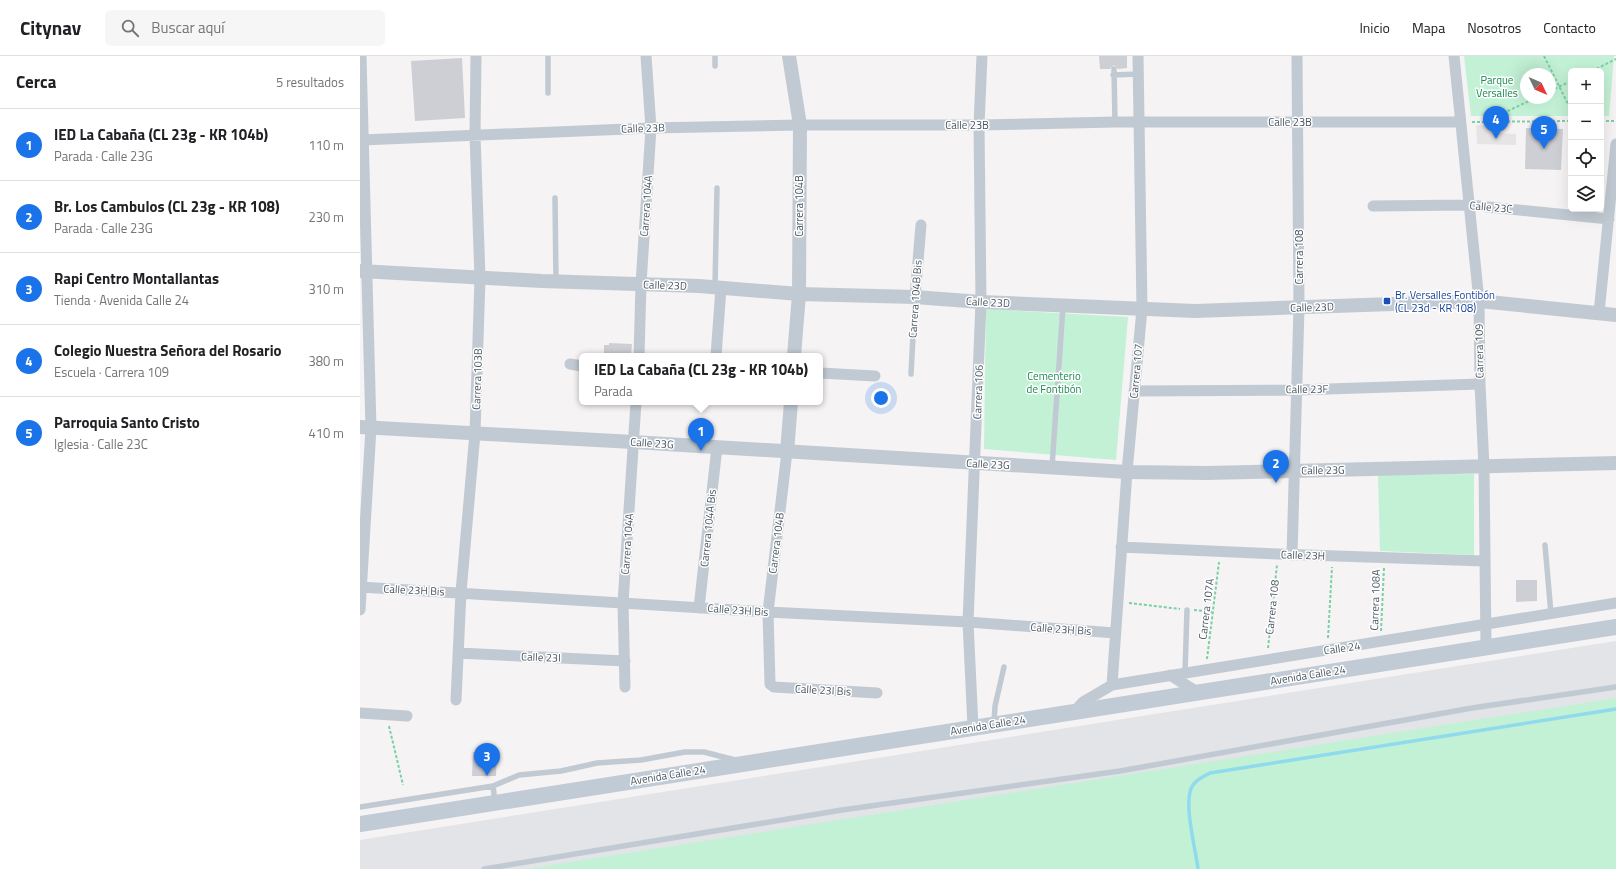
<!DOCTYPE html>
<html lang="es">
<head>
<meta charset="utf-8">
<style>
  body { margin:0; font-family:"Titillium Web",sans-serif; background:#f6f6f6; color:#202124 }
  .controls { position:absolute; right:12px; top:12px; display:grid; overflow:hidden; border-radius:6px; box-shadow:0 4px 16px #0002 }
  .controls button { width:36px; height:36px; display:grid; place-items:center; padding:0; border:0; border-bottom:1px solid #e0e0e0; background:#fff; color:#202124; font:20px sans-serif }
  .compass { position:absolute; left:1160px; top:12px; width:36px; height:36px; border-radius:50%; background:#fff; box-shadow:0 4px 16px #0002; rotate:134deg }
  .you { position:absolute; left:521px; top:342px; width:14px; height:14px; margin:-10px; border:3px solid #fff; border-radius:50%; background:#1a73e8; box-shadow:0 0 0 6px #1a73e833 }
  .badge { display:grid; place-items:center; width:26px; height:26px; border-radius:50%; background:#1a73e8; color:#fff; font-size:13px; font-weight:700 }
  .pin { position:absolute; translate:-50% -33px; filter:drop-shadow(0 1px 2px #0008) }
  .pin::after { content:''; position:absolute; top:21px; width:14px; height:12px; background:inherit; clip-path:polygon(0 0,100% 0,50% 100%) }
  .popup { position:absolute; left:219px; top:297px; width:244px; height:52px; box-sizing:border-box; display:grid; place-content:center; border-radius:6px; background:#fff; filter:drop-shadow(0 1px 3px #0005); font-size:13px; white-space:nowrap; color:#757577 }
  .popup b { font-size:15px; color:#202124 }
  .popup::after { content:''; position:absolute; left:50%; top:100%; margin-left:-8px; border:8px solid transparent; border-top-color:#fff }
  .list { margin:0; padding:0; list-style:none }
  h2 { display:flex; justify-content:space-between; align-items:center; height:52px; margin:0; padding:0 16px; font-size:17px }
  h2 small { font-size:13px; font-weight:400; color:#757577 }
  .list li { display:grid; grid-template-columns:26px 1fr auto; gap:12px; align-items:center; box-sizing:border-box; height:72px; padding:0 16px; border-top:1px solid #e0e0e0 }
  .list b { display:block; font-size:15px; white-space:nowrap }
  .list p { margin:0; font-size:13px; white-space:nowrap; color:#757577 }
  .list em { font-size:13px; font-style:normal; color:#757577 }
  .icon { flex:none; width:22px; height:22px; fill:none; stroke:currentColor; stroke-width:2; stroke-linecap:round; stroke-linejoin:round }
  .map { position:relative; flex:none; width:1256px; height:813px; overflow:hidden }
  header { display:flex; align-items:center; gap:24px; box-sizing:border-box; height:56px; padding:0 20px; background:#fff; border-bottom:1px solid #e0e0e0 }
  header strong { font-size:19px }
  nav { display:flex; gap:22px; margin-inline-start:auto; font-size:14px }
  .search { width:280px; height:36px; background:#f6f6f6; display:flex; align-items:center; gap:10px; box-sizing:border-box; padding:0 14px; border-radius:6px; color:#757577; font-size:15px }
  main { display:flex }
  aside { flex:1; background:#fff }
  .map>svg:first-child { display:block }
</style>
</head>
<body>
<header>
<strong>Citynav</strong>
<div class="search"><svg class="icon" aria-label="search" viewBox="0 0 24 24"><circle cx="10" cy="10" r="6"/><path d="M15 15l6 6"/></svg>Buscar aquí</div>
<nav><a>Inicio</a><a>Mapa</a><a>Nosotros</a><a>Contacto</a></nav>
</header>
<main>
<aside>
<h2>Cerca<small>5 resultados</small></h2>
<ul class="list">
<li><span class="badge">1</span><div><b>IED La Cabaña (CL 23g - KR 104b)</b><p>Parada · Calle 23G</p></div><em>110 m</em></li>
<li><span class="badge">2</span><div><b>Br. Los Cambulos (CL 23g - KR 108)</b><p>Parada · Calle 23G</p></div><em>230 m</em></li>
<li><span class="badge">3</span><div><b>Rapi Centro Montallantas</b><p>Tienda · Avenida Calle 24</p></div><em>310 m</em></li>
<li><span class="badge">4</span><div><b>Colegio Nuestra Señora del Rosario</b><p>Escuela · Carrera 109</p></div><em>380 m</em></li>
<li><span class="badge">5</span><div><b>Parroquia Santo Cristo</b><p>Iglesia · Calle 23C</p></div><em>410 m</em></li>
</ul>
</aside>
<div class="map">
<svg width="1256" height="813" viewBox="0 0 1256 813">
  <rect width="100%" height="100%" fill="#f5f3f3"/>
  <path fill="#e6e4e5" d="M1116 69 1139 70 1140 77 1156 78V89L1117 88Z"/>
  <path fill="#e2e4e7" d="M1256 585V813H0V784Z"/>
  <path fill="#c3f1d5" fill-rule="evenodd" d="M1104 0H1254L1249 60H1241V15H1211V60H1111ZM1166 18H1190V42H1166Z
    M626 253 768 261 756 404 624 393Z
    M1114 418V499L1020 495 1018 419Z
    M1256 642V813H166Z"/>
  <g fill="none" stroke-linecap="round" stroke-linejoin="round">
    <path stroke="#90daee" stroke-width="3.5" d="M838 813C836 794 822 744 833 729 837 723 844 720 850 717L1256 653"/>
  </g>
  <path fill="#cdcfd5" d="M739 0H767V12L758 13 754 9 750 13H740Z
    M102 2 105 62 55 65 51 5Z
    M1166 72 1203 73 1201 114 1165 113Z
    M249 287 272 288 271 300H244V289H249Z
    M1156 524H1177V545L1156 546Z
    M113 696H137L136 720H112Z"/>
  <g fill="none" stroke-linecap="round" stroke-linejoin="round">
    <path stroke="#7ad0a6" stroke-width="2" stroke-dasharray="3 2" stroke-linecap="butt" d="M1184 0 1211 54
      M1232 15 1256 3
      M1190 35 1211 25
      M1241 65H1256
      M1112 66 1211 65
      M1125 66 1175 42
      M769 547 820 553
      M834 554 854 556
      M1021 575 1024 512
      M968 582 972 511
      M908 592 917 509
      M847 603 859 506
      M29 670 43 729"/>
    <path stroke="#c1cad2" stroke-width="5.5" d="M188 0V37
      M355 10V0
      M754 13 755 66
      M753 19 779 18
      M195 142 196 226
      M355 231 357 132
      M551 318 555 242
      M692 411 703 250
      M1185 489 1191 558
      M825 616 827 554
      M634 667 635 650 644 611
      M133 730 135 746
      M0 751 133 730 159 719 201 715 237 707 281 704 325 696H344L375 704
      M124 813 482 754 760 715 1112 652 1256 631"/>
    <path stroke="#c1cad2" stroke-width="11" d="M1094 0 1119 245 1120 328 1124 411 1126 591
      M2 84 291 72 440 69H619L755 66H1100
      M1013 150 1109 149 1249 163
      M555 241 561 169
      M1239 257 1256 88
      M279 300 281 228 291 72 286 0
      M356 300 361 232
      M210 308 222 310
      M460 317 515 320
      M774 335 938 334 1120 328
      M427 396 408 556 410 628 414 631 517 637
      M761 491 918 498 1124 505
      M932 499 939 251 937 0
      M0 531 408 556 608 566 755 577
      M339 552 357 391
      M0 554 11 372 1 0
      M98 597 265 605
      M810 619 837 636
      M752 629 767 416 782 253 778 0
      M265 631 263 547 276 346
      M96 644 101 536 115 377 120 222 115 79 116 0
      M715 655 723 646 752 629 1256 547
      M0 657 47 660
      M613 671 608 566 621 246 619 69 622 0"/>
    <path stroke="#c1cad2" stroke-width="14" d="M429 0 440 69 439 238 434 300
      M0 215 182 225 339 230 439 238 555 241 621 246 835 255 1119 245 1256 259
      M0 371 273 386 767 416 847 417 1256 407
      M427 396 431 346"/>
    <path stroke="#c1cbd6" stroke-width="16" d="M0 768 1256 571"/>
  </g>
  <rect fill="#1a4fb4" stroke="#fff" stroke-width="1.5" x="1023" y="241" width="8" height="8" rx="2"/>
  <g text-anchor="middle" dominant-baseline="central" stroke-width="3" stroke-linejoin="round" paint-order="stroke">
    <g font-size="11" fill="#17864f" stroke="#fff">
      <text x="1137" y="24">Parque<tspan x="1137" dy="13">Versalles</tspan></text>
      <text x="694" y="320">Cementerio<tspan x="694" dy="13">de Fontibón</tspan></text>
    </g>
    <g font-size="11" fill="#4a5661" stroke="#fff">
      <text x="930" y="66">Calle 23B</text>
      <text x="607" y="69">Calle 23B</text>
      <text transform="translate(283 72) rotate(-2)">Calle 23B</text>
      <text transform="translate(286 150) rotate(-86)">Carrera 104A</text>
      <text transform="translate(439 150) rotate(-90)">Carrera 104B</text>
      <text transform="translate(1131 151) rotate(5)">Calle 23C</text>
      <text transform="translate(939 201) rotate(-90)">Carrera 108</text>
      <text transform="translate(305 229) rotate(2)">Calle 23D</text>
      <text transform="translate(555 243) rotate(-86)">Carrera 104B Bis</text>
      <text transform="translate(628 246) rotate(3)">Calle 23D</text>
      <text transform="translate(952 251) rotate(-2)">Calle 23D</text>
      <text transform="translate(1119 295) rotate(-91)">Carrera 109</text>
      <text transform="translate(776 315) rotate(-85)">Carrera 107</text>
      <text transform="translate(117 323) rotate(-88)">Carrera 103B</text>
      <text transform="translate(947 333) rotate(-1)">Calle 23F</text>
      <text transform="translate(618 336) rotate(-88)">Carrera 106</text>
      <text transform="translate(292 387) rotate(4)">Calle 23G</text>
      <text transform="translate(628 408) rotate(3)">Calle 23G</text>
      <text transform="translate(963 414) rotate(-1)">Calle 23G</text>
      <text transform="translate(348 472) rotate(-84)">Carrera 104A Bis</text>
      <text transform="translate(416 487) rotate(-83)">Carrera 104B</text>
      <text transform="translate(267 488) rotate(-86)">Carrera 104A</text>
      <text transform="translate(943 499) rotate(2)">Calle 23H</text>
      <text transform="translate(54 534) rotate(3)">Calle 23H Bis</text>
      <text transform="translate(1015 544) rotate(-88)">Carrera 108A</text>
      <text transform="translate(912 551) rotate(-84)">Carrera 108</text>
      <text transform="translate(846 553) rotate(-83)">Carrera 107A</text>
      <text transform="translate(378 554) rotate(4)">Calle 23H Bis</text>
      <text transform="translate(701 573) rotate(4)">Calle 23H Bis</text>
      <text transform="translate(982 592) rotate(-8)">Calle 24</text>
      <text transform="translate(181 601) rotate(2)">Calle 23I</text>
      <text transform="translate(948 619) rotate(-9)">Avenida Calle 24</text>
      <text transform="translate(463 634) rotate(3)">Calle 23I Bis</text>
      <text transform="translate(628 669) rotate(-9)">Avenida Calle 24</text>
      <text transform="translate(308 719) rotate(-9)">Avenida Calle 24</text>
    </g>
    <g font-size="11" fill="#164399" stroke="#fff" text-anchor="start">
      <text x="1035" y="239">Br. Versalles Fontibón<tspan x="1035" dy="13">(CL 23d - KR 108)</tspan></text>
    </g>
  </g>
</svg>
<div class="controls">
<button>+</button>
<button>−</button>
<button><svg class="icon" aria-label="locate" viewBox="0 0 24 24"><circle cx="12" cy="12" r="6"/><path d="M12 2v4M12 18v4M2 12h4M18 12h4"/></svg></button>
<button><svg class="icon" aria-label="layers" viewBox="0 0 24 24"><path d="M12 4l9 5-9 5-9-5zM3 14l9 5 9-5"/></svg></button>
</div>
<svg class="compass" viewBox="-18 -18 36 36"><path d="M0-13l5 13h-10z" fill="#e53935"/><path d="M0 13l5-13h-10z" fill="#757577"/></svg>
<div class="you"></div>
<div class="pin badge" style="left:341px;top:395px">1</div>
<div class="popup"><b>IED La Cabaña (CL 23g - KR 104b)</b>Parada</div>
<div class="pin badge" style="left:916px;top:427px">2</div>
<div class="pin badge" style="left:127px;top:720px">3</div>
<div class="pin badge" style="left:1136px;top:83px">4</div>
<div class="pin badge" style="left:1184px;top:93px">5</div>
</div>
</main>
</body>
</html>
